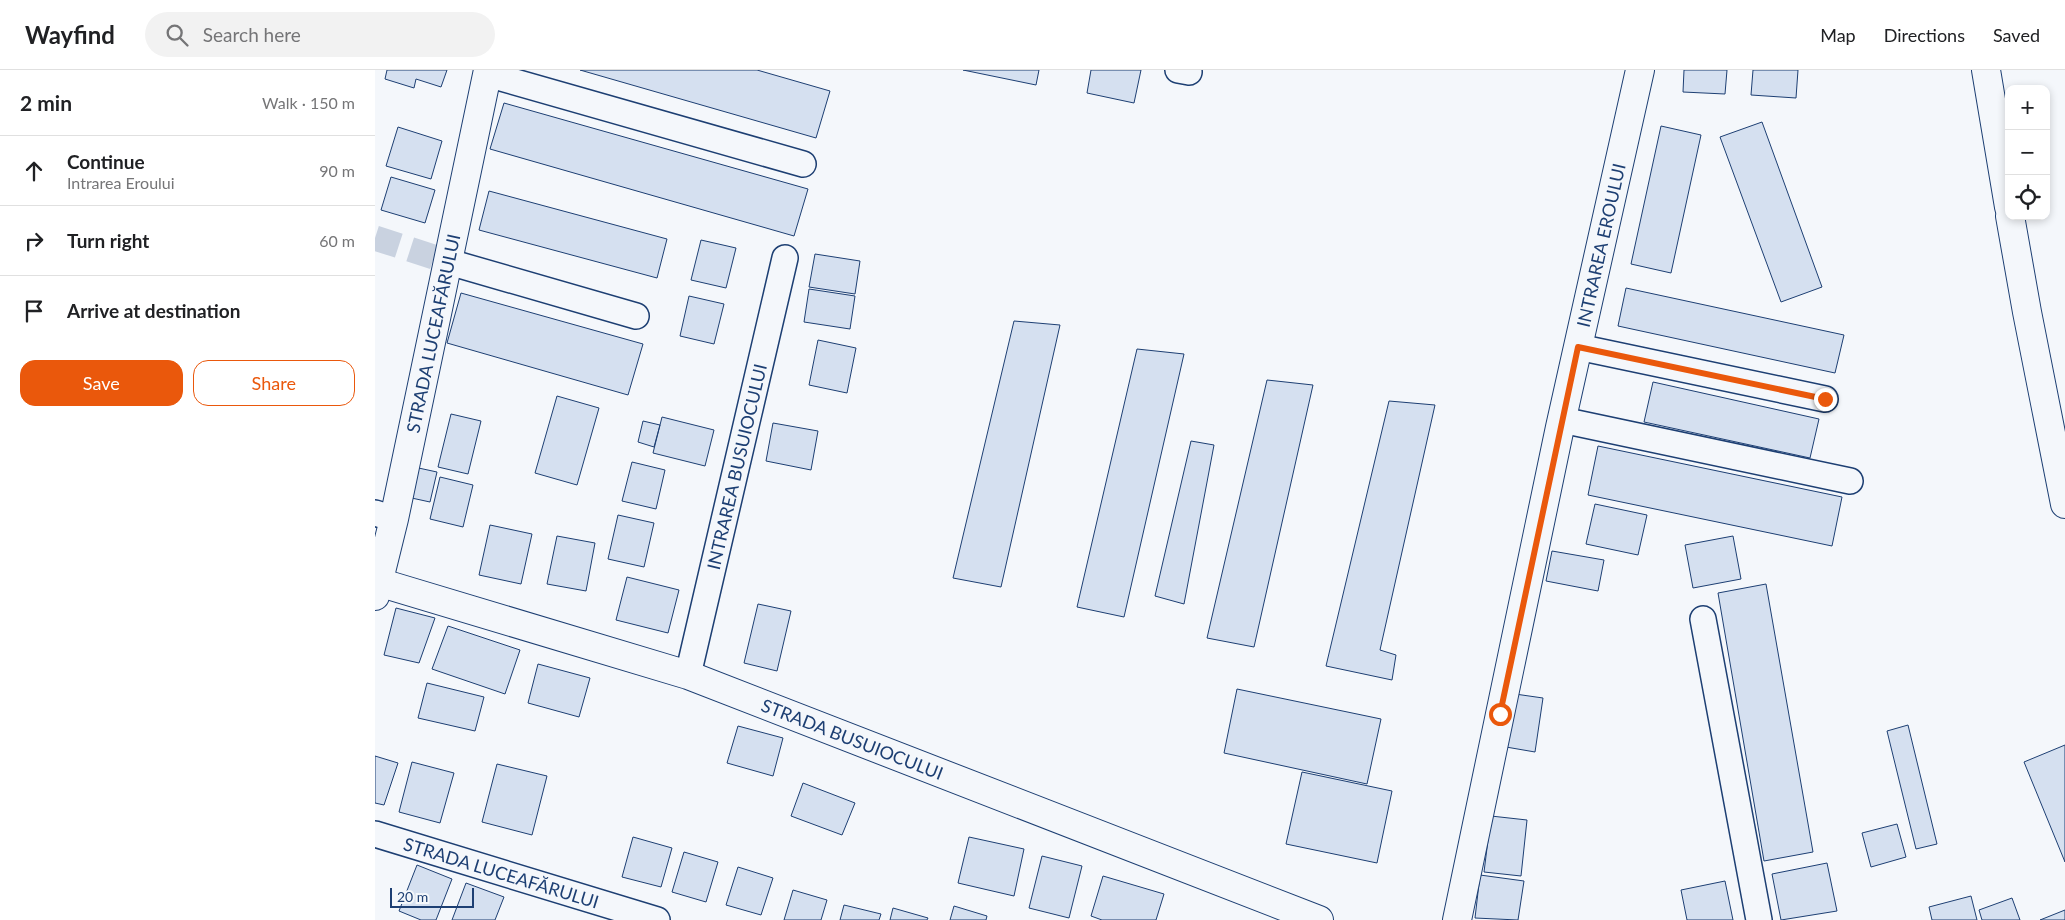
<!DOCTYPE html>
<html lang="en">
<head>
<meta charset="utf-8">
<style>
  body { margin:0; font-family:Lato,sans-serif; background:#f2f2f2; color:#202124 }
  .controls { position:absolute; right:15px; top:15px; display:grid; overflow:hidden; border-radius:10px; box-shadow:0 2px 8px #0003 }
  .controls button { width:45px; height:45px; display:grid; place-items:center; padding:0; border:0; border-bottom:1px solid #e0e0e0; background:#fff; color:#202124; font:25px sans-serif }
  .scale { position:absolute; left:15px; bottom:12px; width:84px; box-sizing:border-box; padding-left:5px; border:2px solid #1d3f73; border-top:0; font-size:14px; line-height:18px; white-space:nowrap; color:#1d3f73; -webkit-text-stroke:4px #f4f7fb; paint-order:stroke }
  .stop { position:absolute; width:15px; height:15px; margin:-11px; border:4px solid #ea580c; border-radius:50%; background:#fff }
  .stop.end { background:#ea580c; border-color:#fff; box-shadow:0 1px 5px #0008 }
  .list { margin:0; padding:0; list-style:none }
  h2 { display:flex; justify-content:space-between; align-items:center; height:65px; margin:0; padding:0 20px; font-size:21px }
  h2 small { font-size:16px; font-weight:400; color:#757577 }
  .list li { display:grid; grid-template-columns:32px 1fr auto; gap:15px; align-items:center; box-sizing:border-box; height:70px; padding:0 20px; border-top:1px solid #e0e0e0 }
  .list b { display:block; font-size:19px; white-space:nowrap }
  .list p { margin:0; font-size:16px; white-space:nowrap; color:#757577 }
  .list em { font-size:16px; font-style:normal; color:#757577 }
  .actions { display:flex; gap:10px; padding:15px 20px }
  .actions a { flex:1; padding:11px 0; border:1px solid #ea580c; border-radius:15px; text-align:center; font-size:18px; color:#ea580c }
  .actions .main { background:#ea580c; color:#fff }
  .icon { flex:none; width:28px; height:28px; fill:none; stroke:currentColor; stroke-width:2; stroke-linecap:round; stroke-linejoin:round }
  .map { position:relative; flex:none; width:1690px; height:850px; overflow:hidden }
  header { display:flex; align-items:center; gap:30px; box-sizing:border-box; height:70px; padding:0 25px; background:#fff; border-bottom:1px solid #e0e0e0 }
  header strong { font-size:24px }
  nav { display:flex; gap:28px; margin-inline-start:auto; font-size:18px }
  .search { width:350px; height:45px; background:#f2f2f2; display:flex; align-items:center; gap:12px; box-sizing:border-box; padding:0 18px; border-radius:28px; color:#757577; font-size:19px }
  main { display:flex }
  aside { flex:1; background:#fff }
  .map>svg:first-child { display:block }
</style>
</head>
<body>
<header>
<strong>Wayfind</strong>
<div class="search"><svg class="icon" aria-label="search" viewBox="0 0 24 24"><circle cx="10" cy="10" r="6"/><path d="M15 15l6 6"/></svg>Search here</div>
<nav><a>Map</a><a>Directions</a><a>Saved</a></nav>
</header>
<main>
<aside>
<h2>2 min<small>Walk · 150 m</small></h2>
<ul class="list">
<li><svg class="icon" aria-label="ahead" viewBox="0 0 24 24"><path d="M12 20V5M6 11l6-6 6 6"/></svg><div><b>Continue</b><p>Intrarea Eroului</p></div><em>90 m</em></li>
<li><svg class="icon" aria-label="right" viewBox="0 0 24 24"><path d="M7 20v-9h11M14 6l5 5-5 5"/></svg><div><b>Turn right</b></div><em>60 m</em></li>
<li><svg class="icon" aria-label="arrive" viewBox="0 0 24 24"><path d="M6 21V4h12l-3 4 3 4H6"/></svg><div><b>Arrive at destination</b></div></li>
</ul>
<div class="actions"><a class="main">Save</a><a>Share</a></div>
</aside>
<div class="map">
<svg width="1690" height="850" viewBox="0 0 1690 850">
  <rect width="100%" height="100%" fill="#f4f7fb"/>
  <path fill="#d5e0f0" stroke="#1d3f73" d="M12 0H72L66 17 41 9 39 18 10 9Z
    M205 0H382L455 21 441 68Z
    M588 0H664L661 15Z
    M716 0H766L759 33 712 23Z
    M1309 0H1352L1350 24 1308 22Z
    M1378 0H1423L1421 28 1376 25Z
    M129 33 433 119 419 166 115 79Z
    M1387 52 1447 217 1406 232 1345 67Z
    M1286 56 1326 65 1296 203 1256 194Z
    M23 57 67 71 56 109 11 96Z
    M16 107 60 120 50 153 6 140Z
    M114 121 292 169 282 208 104 160Z
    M326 170 361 178 351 218 316 210Z
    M440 184 485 191 480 224 434 217Z
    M1251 218 1469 265 1460 303 1243 256Z
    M434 219 480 226 475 259 429 252Z
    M86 223 268 274 253 325 72 273Z
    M314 226 349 234 339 274 305 266Z
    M639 251 685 255 626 517 578 508Z
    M443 270 481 278 472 323 434 315Z
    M762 279 809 284 749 547 702 537Z
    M892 310 938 315 879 577 832 568Z
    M1278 312 1444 349 1435 388 1269 352Z
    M182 326 224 338 202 415 160 403Z
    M1014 331 1060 335 1005 580 1021 585 1017 610 951 596Z
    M76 344 106 351 93 404 63 397Z
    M287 347 339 360 330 396 278 383Z
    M268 351 285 355 279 377 263 372Z
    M398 353 443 361 436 400 391 391Z
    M816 371 839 375 809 534 780 526Z
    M1223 376 1467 427 1457 476 1213 425Z
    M257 392 290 400 281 439 247 431Z
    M39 397 62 402 55 432 32 427Z
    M65 407 98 415 88 457 55 449Z
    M1220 434 1272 445 1263 485 1211 474Z
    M243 445 279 453 269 497 233 489Z
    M115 455 157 464 146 514 104 505Z
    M182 466 220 473 211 521 172 514Z
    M1358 466 1366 509 1318 518 1310 475Z
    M1177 481 1229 490 1223 521 1171 511Z
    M252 507 304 520 293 563 241 550Z
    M1391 514 1438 782 1389 791 1343 523Z
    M383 534 416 541 402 601 369 593Z
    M21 538 60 548 44 593 9 585Z
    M73 556 145 580 130 624 57 599Z
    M163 594 215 608 204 647 153 633Z
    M52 613 109 627 100 661 43 648Z
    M862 619 1006 649 992 714 849 683Z
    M1140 624 1168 628 1160 682 1131 677Z
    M1533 655 1562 774 1541 779 1512 661Z
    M363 656 408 668 398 706 352 693Z
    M1690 675V792L1649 692Z
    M0 686 23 693 9 735 0 733Z
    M37 692 79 703 65 753 24 742Z
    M122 694 172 706 157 765 107 752Z
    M927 702 1017 721 1002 793 911 774Z
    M428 713 480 733 467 765 416 746Z
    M1116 746 1152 750 1146 806 1109 802Z
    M1522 754 1531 787 1496 797 1487 763Z
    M258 767 297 778 286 817 247 807Z
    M594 767 649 779 639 826 583 813Z
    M309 782 343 792 331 832 297 822Z
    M667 786 707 796 694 848 654 838Z
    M1452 793 1462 841 1406 850 1397 804Z
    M42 795 77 809 61 850H46L24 841Z
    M363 797 398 808 386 845 351 835Z
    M1105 805 1149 811 1143 850 1100 848Z
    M728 806 789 824 781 850H727L716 846Z
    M1350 811 1358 850H1312L1306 820Z
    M91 813 129 827 120 850H77Z
    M418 820 452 830 446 850H409Z
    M1596 826 1602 850H1557L1554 837Z
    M1637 828 1645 850H1607L1604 840Z
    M469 835 506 844 504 850H465Z
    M579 836 612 846 611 850H575Z
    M518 838 553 848 552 850H515Z
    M1690 840V850H1665Z"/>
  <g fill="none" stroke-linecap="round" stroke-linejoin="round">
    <path stroke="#c9d2e0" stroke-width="25" stroke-dasharray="25 12" stroke-linecap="butt" d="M0 168 74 192"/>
    <g stroke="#1d3f73" stroke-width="28">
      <g id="street">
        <path d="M803 0 814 2"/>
        <path d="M112 4 428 94"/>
        <path d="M74 192 261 246"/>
        <path d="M1203 277 1450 329"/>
        <path d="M1187 350 1475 411"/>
        <path d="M0 443 19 449"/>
        <path d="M1328 549 1384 850"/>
        <path id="s1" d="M313 605 410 188"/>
        <path id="s2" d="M0 764 282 850"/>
      </g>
    </g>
    <g stroke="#1d3f73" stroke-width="30">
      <g id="secondary">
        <path d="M1611 0 1634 137"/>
        <path d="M1635 146 1652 242 1690 434"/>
        <path id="s3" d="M3 512 313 605 944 850"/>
        <path id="s4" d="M0 526 19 449 113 0"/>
        <path id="s5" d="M1082 850 1185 357 1265 0"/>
      </g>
    </g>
    <use href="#street" stroke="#f4f7fb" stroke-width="25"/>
    <use href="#secondary" stroke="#f4f7fb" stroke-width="28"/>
  </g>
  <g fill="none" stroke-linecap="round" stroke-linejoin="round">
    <path stroke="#ea580c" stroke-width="6" d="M1125 644 1203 277 1450 329"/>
  </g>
  <g text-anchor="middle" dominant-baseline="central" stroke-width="4" stroke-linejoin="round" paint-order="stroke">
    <g font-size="18" fill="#1d3f73" stroke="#f4f7fb">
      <text stroke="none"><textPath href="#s5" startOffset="690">INTRAREA EROULUI</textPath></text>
      <text stroke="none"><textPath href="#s4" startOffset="269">STRADA LUCEAFĂRULUI</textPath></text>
      <text stroke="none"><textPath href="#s1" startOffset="214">INTRAREA BUSUIOCULUI</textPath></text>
      <text stroke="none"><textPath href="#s3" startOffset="500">STRADA BUSUIOCULUI</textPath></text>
      <text stroke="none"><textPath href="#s2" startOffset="132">STRADA LUCEAFĂRULUI</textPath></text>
    </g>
  </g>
</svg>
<div class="controls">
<button>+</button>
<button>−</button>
<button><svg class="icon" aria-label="locate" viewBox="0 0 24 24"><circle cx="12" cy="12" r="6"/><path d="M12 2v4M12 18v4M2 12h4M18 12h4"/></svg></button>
</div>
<div class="scale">20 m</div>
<div class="stop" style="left:1125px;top:644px"></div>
<div class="stop end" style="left:1450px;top:329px"></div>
</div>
</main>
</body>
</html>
